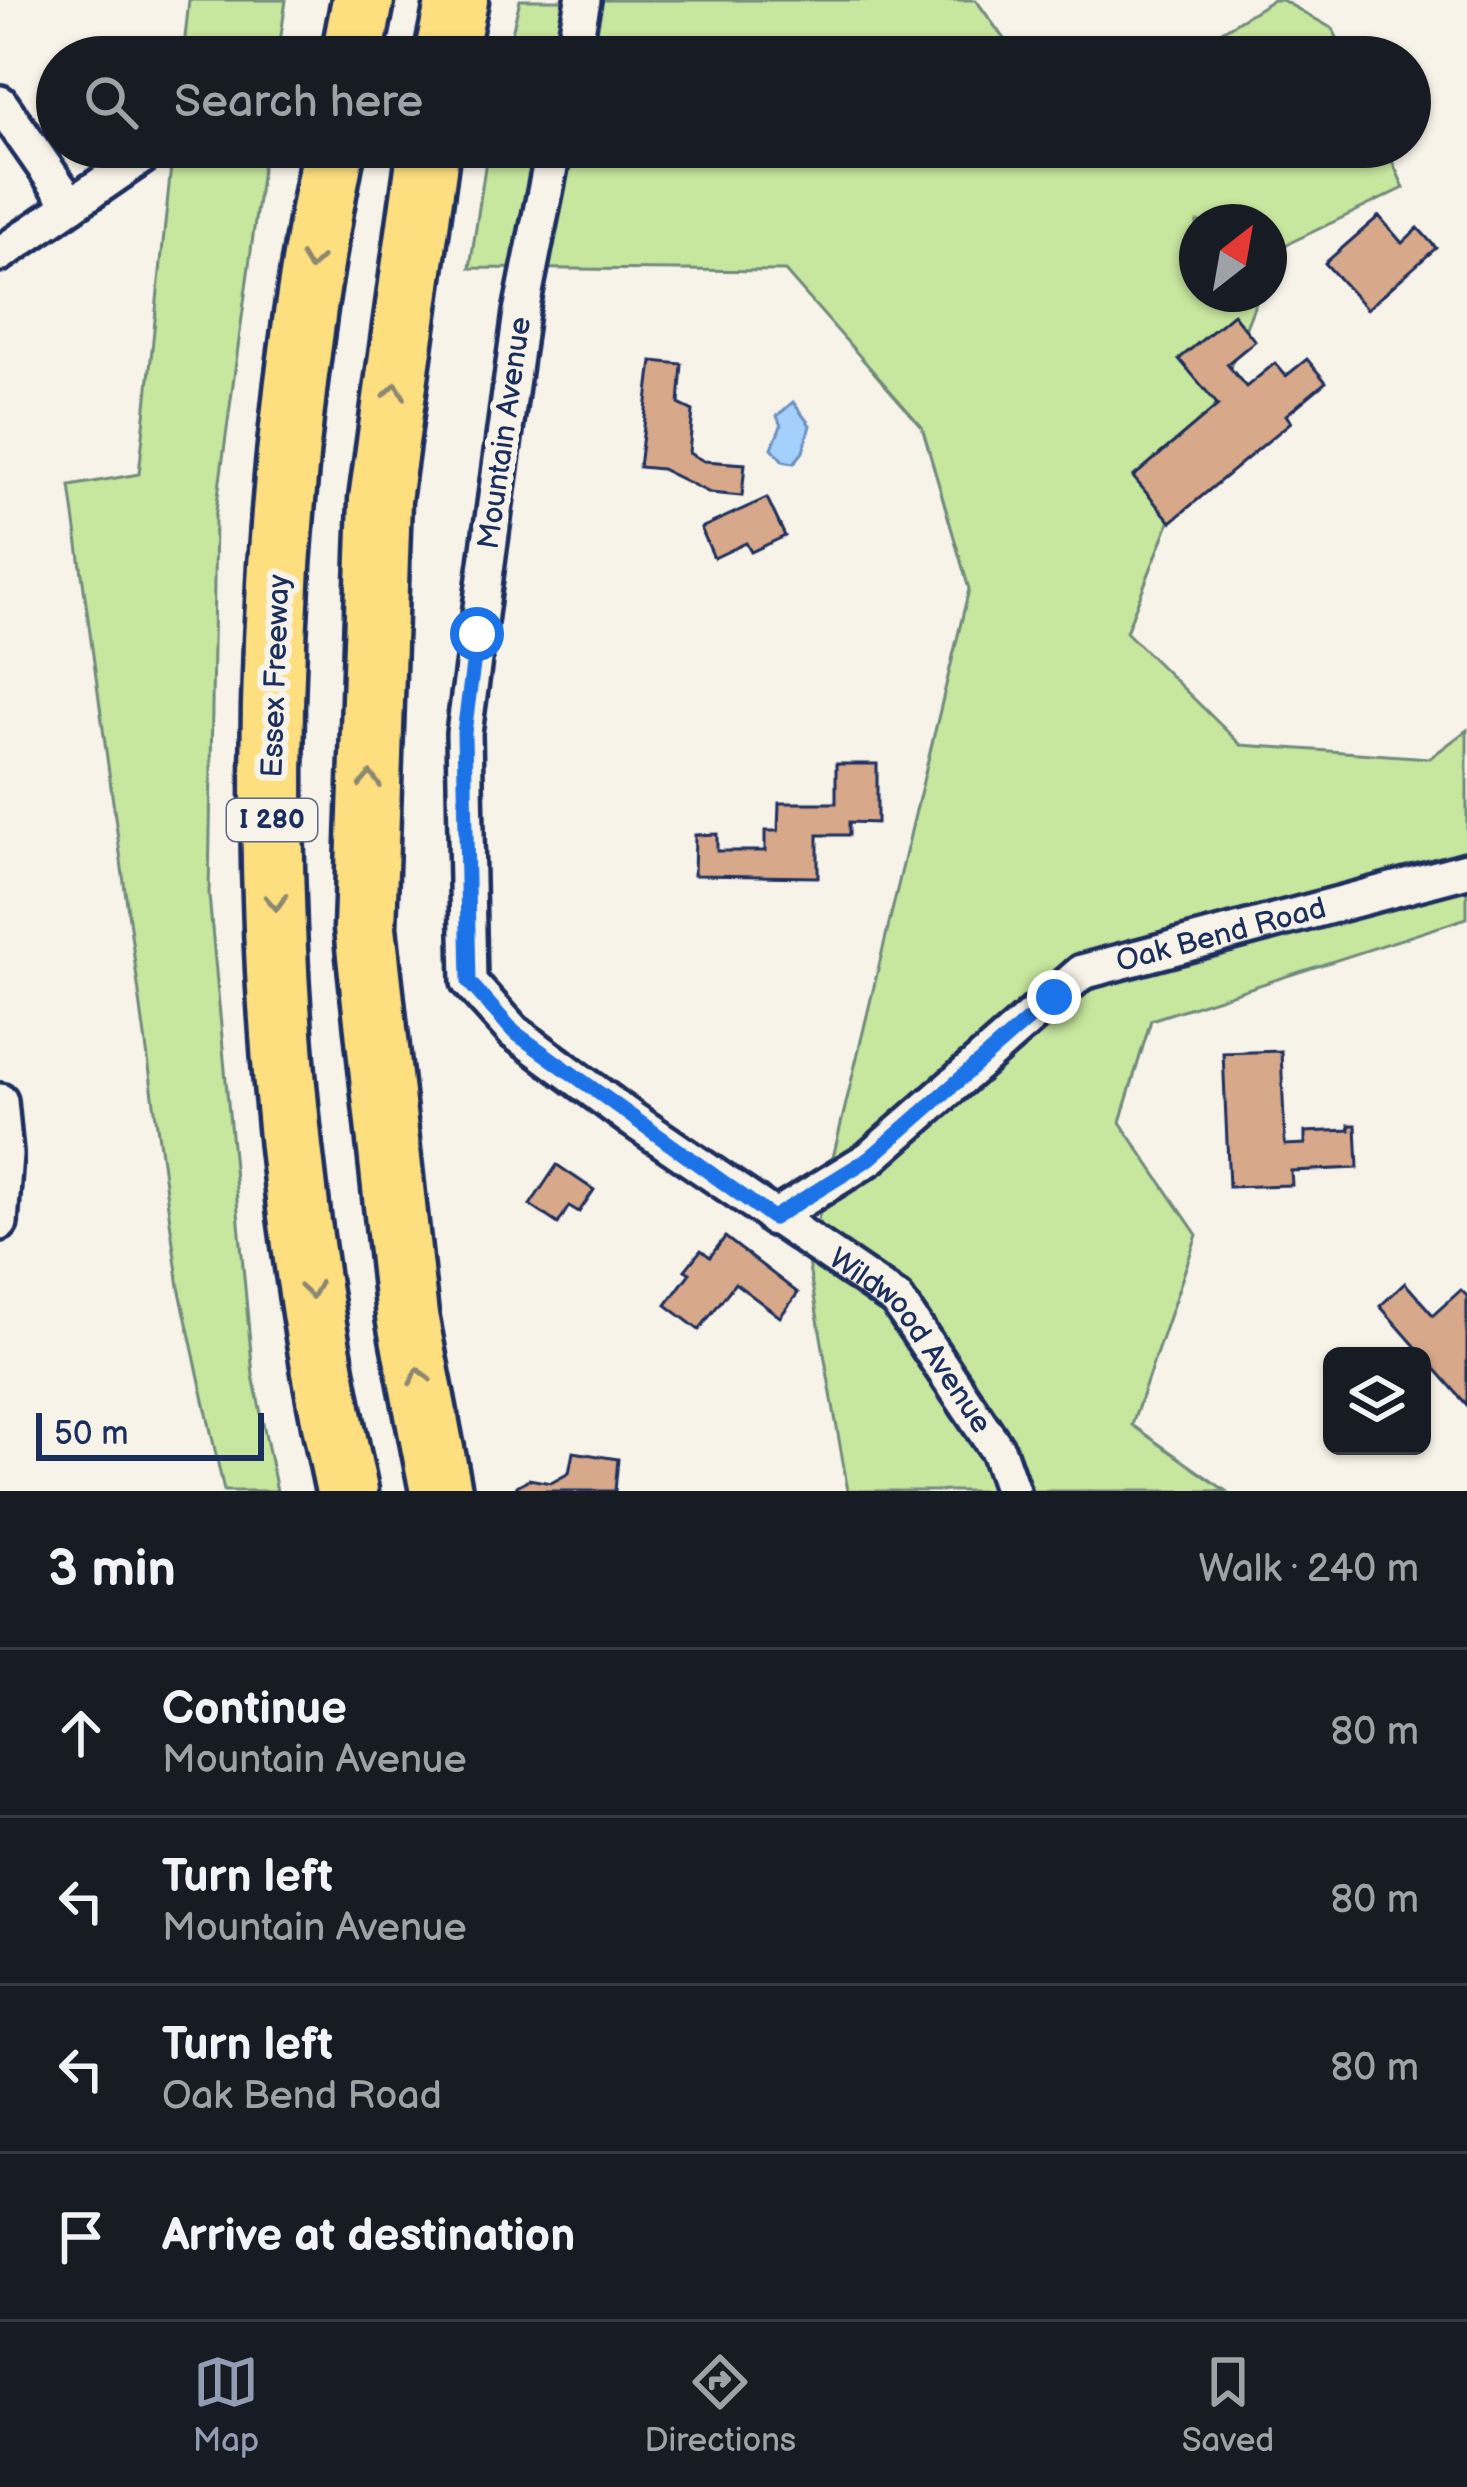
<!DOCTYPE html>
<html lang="en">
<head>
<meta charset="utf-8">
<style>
  body { margin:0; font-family:"Balsamiq Sans",sans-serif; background:#242831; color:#f1f3f6 }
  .controls { position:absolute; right:36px; bottom:36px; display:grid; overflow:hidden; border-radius:18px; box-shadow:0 3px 9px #0004 }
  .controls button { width:108px; height:108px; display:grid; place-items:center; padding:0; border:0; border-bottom:3px solid #363941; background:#171b24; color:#f1f3f6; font:60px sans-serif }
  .compass { position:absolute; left:1179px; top:204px; width:108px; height:108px; border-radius:50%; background:#171b24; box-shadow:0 3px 9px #0004; rotate:31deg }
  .scale { position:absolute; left:36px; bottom:30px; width:228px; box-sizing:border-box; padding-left:12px; border:6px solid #1b2f5e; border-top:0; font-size:33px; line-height:42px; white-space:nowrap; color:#1b2f5e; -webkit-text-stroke:9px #f7f3e8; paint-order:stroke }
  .stop { position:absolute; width:36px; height:36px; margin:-27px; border:9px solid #1a73e8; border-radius:50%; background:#fff }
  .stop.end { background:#1a73e8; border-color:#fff; box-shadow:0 3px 12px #0008 }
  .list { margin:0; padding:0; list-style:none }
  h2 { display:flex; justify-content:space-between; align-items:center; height:156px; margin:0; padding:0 48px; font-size:51px }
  h2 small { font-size:39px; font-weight:400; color:#9ea1a6 }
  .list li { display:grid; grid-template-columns:78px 1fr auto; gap:36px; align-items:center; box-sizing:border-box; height:168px; padding:0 48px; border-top:3px solid #363941 }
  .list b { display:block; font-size:45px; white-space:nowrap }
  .list p { margin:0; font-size:39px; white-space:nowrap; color:#9ea1a6 }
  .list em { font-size:39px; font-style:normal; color:#9ea1a6 }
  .icon { flex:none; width:66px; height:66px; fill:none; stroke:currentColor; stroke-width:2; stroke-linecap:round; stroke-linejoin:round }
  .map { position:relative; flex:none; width:1467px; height:1491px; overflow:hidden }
  .search { position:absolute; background:#171b24; box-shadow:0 3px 9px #0004; left:36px; right:36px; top:36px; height:132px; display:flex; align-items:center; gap:30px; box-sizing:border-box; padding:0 42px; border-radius:66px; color:#9ea1a6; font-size:45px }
  .sheet { height:828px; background:#171b24 }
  nav { display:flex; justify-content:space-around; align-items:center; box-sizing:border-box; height:168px; border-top:3px solid #363941; background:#171b24; font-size:33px; color:#9ea1a6 }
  nav a { display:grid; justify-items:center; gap:6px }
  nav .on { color:#919bb2 }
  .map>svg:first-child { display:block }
</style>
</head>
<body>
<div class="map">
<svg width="1467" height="1491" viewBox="0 0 1467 1491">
  <rect width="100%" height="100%" fill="#f7f3e8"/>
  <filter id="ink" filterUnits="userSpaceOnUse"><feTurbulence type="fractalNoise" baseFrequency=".00833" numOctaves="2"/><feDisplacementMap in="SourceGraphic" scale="24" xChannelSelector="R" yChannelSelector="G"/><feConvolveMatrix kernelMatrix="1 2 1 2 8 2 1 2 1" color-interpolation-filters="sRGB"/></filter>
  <g filter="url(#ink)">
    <path fill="#c7e69e" stroke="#718a7e" stroke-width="3" d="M189 0H286L278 57H183Z
      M520 0H976L1017 57H506Z
      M1273 0H1282L1333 29 1346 57H1179Z
      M173 147H265L215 518 209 895 253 1375 277 1491H224L179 1287 70 486 139 474Z
      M488 147H1386L1404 188 1277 249 1269 268V222H1197V294H1259L1126 632 1241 745 1430 758 1467 730V918L1151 1020 1120 1122 1197 1235 1132 1425 1226 1491H848L808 1262 969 589 922 427 785 271 470 268Z"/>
    <path fill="#a4d0fe" stroke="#6d90be" stroke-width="3" d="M793 402 810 425 803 452 794 463 783 461 772 448 781 426 777 416Z"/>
    <path fill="#d7a889" stroke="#1b2f5e" stroke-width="3" d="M1379 216 1402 243 1418 228 1436 248 1367 309 1325 263Z
      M1233 314 1255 341 1227 364 1246 387 1275 363 1286 376 1307 359 1326 382 1286 415 1291 422 1171 522 1133 477 1218 405 1179 359Z
      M652 361 682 364 679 404 693 411 689 453 704 461 745 464 742 496 710 493 661 469 639 467Z
      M767 498 785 536 751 552 746 543 714 558 701 528Z
      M836 764H877V823L849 822V835H818V877L694 875 695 835 717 834V851H765V831H778L779 803H836Z
      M1281 1051 1285 1145 1305 1144V1132L1350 1130 1349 1125H1356L1358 1168 1291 1171 1292 1185 1229 1187 1223 1053Z
      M557 1165 594 1190 579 1212 569 1206 558 1224 530 1205Z
      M725 1237 798 1293 780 1317 735 1283 699 1330 666 1305 690 1273 685 1270 701 1250 710 1257Z
      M1405 1283 1433 1315 1461 1290 1467 1296V1405L1380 1306Z
      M573 1452 618 1459 615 1491H516L517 1486 529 1479 551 1483 569 1473Z"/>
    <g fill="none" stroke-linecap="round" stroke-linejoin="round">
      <g stroke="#1b2f5e" stroke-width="42">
        <g id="street">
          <path d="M572 57 583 0"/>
          <path d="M0 103 71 205"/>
          <path id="s1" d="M554 147 521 312 464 733 469 982 514 1032 633 1120 897 1300 998 1451 1012 1491"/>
          <path d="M0 254 156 147"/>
          <path d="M0 1101 5 1154 0 1223"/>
          <path id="s2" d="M773 1218 870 1158 1082 972 1467 870"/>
        </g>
      </g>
      <g stroke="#1b2f5e" stroke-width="69">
        <path id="highway" d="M352 57 363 0
          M445 57 457 0
          M334 147C247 577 252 1063 347 1491
          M429 147 380 500 365 928 407 1316 441 1491"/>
      </g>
      <use href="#street" stroke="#f7f3e8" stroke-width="33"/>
      <use href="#highway" stroke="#fddf80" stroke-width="60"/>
    </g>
    <defs><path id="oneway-chevron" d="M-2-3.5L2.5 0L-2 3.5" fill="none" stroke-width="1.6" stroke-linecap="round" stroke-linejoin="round" transform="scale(3)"/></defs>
    <g stroke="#8c876f">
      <use href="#oneway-chevron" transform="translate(311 262) rotate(98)"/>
      <use href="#oneway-chevron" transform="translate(395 391) rotate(-82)"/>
      <use href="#oneway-chevron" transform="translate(370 780) rotate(-88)"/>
      <use href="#oneway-chevron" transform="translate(276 902) rotate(87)"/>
      <use href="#oneway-chevron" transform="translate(311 1290) rotate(81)"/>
      <use href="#oneway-chevron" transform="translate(419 1376) rotate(-101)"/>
    </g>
  </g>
  <g fill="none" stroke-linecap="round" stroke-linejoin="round" filter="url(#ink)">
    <path stroke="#1a73e8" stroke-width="15" d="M477 634 464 733 469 982 514 1032 773 1218 870 1158 1054 997"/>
  </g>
  <g text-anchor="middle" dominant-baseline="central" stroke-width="12" stroke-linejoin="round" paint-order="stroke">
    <rect fill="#f7f3e8" stroke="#5d6a87" stroke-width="3" x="227" y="799" width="90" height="42" rx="9"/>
    <g font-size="27" font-weight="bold" fill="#1b2f5e">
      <text x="272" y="820">I 280</text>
    </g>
    <g font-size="30" fill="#1b2f5e" stroke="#f7f3e8">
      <text transform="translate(505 433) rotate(-82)">Mountain Avenue</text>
      <text transform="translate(276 676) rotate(-88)">Essex Freeway</text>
      <text stroke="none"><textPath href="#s2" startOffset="540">Oak Bend Road</textPath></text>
      <text stroke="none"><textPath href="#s1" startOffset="1416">Wildwood Avenue</textPath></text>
    </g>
  </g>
</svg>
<div class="controls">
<button><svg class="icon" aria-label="layers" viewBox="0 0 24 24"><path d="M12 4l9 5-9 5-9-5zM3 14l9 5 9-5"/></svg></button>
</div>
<svg class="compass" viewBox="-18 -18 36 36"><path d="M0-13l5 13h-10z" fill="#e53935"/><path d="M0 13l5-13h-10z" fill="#9ea1a6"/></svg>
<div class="scale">50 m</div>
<div class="stop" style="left:477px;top:634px"></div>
<div class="stop end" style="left:1054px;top:997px"></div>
<div class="search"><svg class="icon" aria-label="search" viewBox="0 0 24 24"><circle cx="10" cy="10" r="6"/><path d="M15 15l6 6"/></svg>Search here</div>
</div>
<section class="sheet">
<h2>3 min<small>Walk · 240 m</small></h2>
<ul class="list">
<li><svg class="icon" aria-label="ahead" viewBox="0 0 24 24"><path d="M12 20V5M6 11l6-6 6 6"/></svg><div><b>Continue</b><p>Mountain Avenue</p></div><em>80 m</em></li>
<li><svg class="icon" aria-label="left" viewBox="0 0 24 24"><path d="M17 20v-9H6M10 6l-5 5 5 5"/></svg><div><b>Turn left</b><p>Mountain Avenue</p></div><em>80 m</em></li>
<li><svg class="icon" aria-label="left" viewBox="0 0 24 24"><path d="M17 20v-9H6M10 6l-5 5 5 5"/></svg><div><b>Turn left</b><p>Oak Bend Road</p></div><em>80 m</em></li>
<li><svg class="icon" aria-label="arrive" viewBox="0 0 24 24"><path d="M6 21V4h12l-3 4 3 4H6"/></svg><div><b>Arrive at destination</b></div></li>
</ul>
</section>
<nav>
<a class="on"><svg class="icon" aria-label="map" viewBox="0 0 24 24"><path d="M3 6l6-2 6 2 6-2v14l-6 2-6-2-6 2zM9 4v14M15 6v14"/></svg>Map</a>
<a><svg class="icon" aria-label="directions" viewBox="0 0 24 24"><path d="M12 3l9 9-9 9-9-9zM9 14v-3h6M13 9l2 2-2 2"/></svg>Directions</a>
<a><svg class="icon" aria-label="saved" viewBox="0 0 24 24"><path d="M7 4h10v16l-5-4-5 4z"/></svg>Saved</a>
</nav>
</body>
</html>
